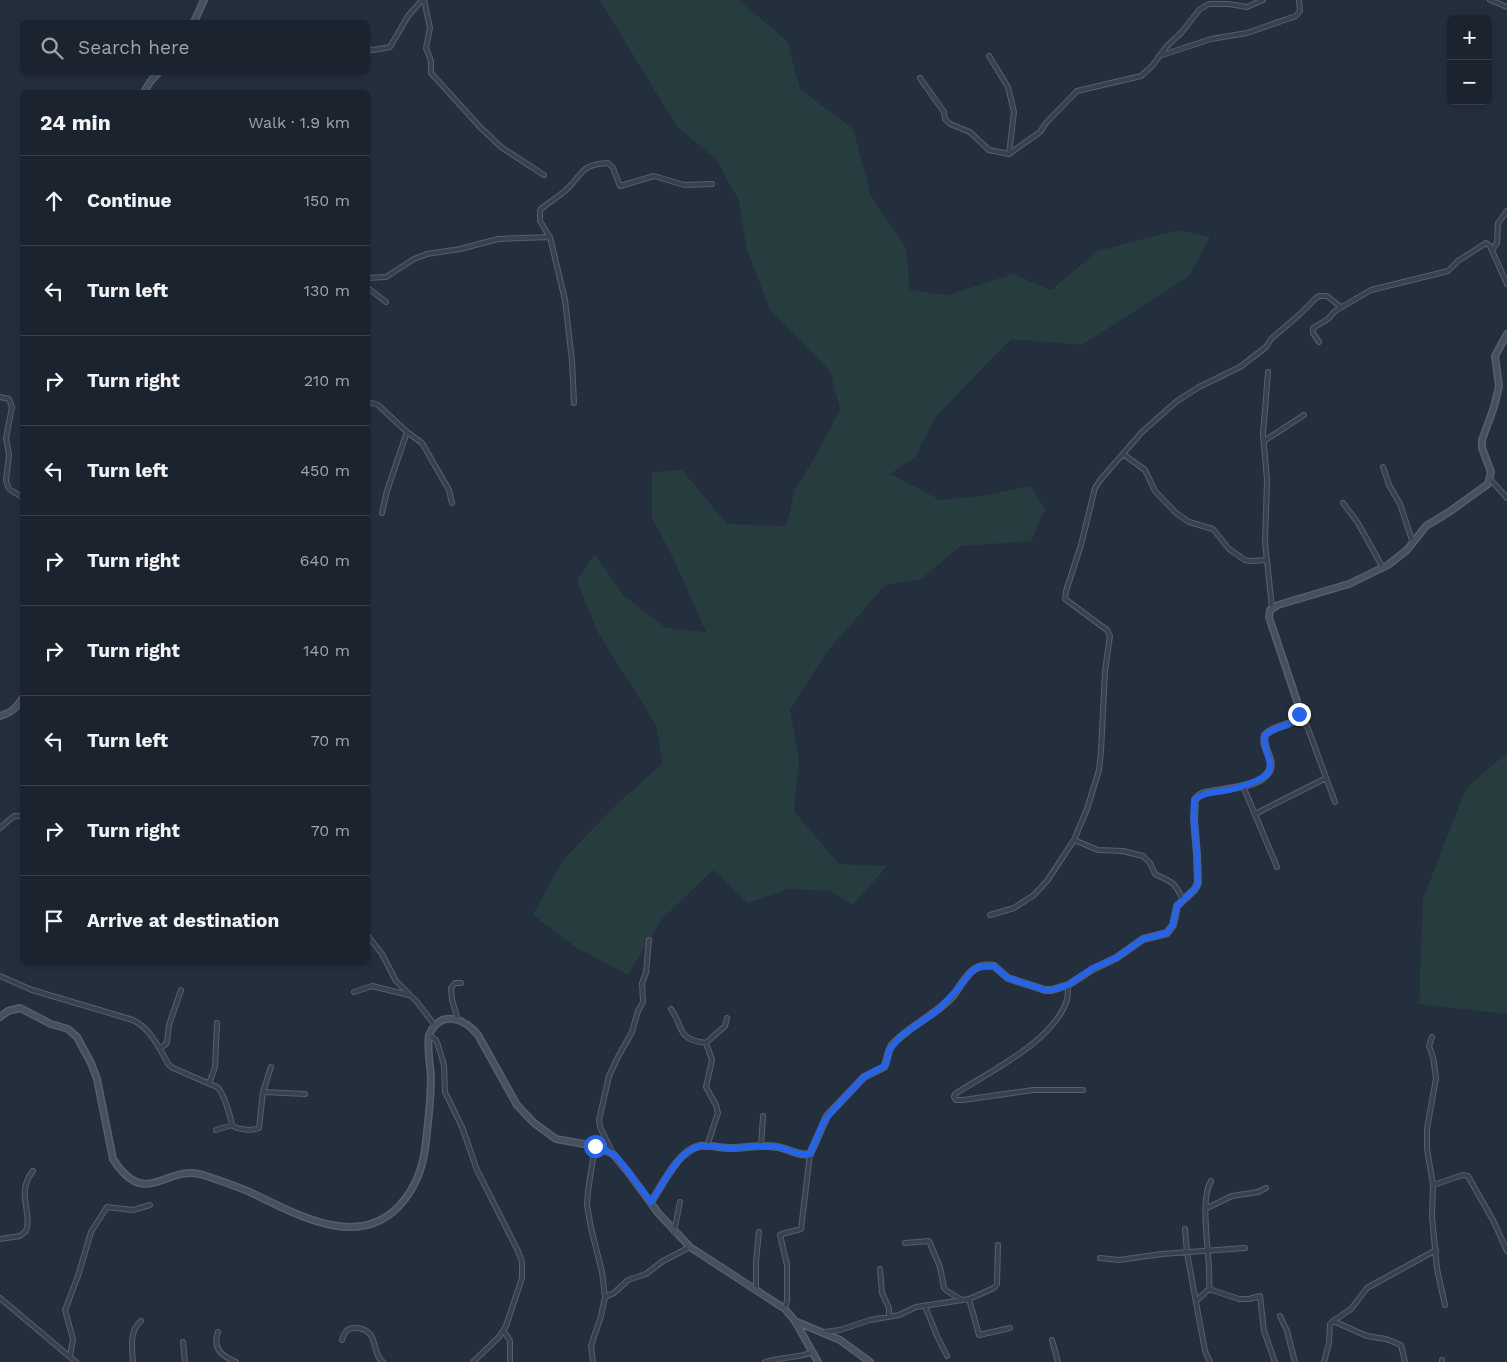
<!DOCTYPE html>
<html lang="en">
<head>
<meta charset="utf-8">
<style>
  body { margin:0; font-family:"Work Sans",sans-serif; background:#242b36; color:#f1f3f6 }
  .controls { position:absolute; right:15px; top:15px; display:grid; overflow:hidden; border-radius:8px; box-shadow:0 2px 8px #0003 }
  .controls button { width:45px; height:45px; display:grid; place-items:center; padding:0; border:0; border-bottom:1px solid #39404a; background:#1b232e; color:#f1f3f6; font:25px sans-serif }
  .stop { position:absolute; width:15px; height:15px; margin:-11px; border:4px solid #2563eb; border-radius:50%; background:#fff }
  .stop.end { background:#2563eb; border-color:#fff; box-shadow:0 1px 5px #0008 }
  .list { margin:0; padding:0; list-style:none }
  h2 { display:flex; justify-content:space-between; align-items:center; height:65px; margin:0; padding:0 20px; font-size:21px }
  h2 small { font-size:16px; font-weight:400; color:#a0a4aa }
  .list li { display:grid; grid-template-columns:32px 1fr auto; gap:15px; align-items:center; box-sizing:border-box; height:90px; padding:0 20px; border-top:1px solid #39404a }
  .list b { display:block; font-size:19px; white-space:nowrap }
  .list em { font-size:16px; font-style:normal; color:#a0a4aa }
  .icon { flex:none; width:28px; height:28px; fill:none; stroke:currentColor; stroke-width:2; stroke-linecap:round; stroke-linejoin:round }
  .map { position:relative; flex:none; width:1507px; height:1362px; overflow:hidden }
  .search { position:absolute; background:#1b232e; box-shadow:0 2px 8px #0003; left:20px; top:20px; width:350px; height:55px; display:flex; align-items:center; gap:12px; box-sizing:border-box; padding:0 18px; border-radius:8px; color:#a0a4aa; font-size:19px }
  .panel { position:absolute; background:#1b232e; box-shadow:0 2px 8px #0003; left:20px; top:90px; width:350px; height:875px; border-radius:8px }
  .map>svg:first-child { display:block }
</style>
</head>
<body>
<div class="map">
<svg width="1507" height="1362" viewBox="0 0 1507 1362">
  <rect width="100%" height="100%" fill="#242f3e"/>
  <path fill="#263c3f" d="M600 0H739L787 41 800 89 853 129 871 196 906 248 910 290 948 295 1013 274 1051 290 1098 251 1178 230 1210 237 1189 276 1082 345 1011 339 936 416 915 457 890 474 940 500 980 496 1030 486 1045 509 1031 541 961 546 921 579 885 585 826 653 790 710 799 760 794 811 839 864 887 866 853 905 830 891 788 889 748 903 713 870 662 919 628 975 577 948 533 915 563 860 615 806 663 763 656 725 597 631 577 580 595 554 623 595 666 628 706 632 674 560 652 517V472L682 470 727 524 786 526 795 489 815 457 840 410 830 371 770 310 746 246 739 201 716 159 677 127Z
    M1507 753V1014L1419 1004 1423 899 1466 788Z"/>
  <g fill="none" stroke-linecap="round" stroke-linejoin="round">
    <g stroke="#565f6c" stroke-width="6">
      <path id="street" d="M424 0 430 28 426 48 431 61V73L480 127 501 147 544 175
        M1490 0 1507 7
        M368 49 373 50 390 47 408 16 422 0
        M989 56 1008 87 1014 112 1009 154
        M1159 56 1211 39 1247 33 1296 16 1300 11 1299 0
        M920 78 944 112 945 119 950 124 970 132 989 150 1009 154 1040 132 1046 123 1077 91 1141 76 1152 66 1167 46 1181 33 1200 9 1209 4H1229L1247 7 1263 0
        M549 236 540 221V210C548 203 558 197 566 190 583 174 581 164 608 163L613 168 620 186 654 176 684 185 712 184
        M1492 250 1497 243 1498 223 1507 211
        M368 278 386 277 414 259 427 254 460 249 498 239 550 237 565 300 572 361 574 403
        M368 288 386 302
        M1319 342 1313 333V328L1328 319 1335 311 1371 290 1448 271 1458 261 1486 243 1490 246 1507 284
        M1268 372 1263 434 1267 480 1265 542 1272 608
        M0 397 9 399 12 407 6 438 9 455 6 481 9 489 22 497
        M368 402 378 405 407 432 422 443 449 490 452 503
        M1264 441 1304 415
        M1123 454 1145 470 1155 491 1176 513 1189 522 1213 529 1229 549 1245 560 1251 561 1266 560
        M1383 467 1389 485 1400 504 1413 543
        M1490 479 1507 498
        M1343 503 1358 523 1383 568
        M382 513 387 491 407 432
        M1298 718 1307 726 1335 802
        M1243 786 1277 867
        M1255 814 1326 778
        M0 828 14 816H22
        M1074 840 1098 850 1123 851 1143 856 1150 863 1155 874C1173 883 1174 881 1183 900
        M990 915 1014 908 1034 895 1047 881 1074 840 1087 809 1099 770 1101 751 1105 671 1110 636 1107 630 1065 599 1066 591 1081 545 1095 488 1101 479 1142 432 1177 401 1199 387 1240 367 1266 347 1271 339 1300 314 1315 299 1319 296H1327L1341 307
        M368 936 382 954 396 981 417 1002 433 1023V1028
        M0 976 32 990 133 1020C152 1030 158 1047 169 1065L173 1068 217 1087C224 1093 230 1115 232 1125 238 1130 252 1131 259 1128L263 1092 271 1067
        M1068 985C1068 990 1068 995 1067 1000 1054 1041 989 1072 955 1094L954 1097 956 1100H963L1033 1090H1083
        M354 992 372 986 409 995
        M671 1009C685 1029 676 1039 706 1043L708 1041 725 1026 727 1018
        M458 1020 452 1000 451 988 455 983H461
        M429 1035 436 1040 438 1045 444 1065 445 1092 462 1127 477 1170 518 1251 522 1262V1278L506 1326 499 1337 473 1362
        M1432 1037 1429 1046 1433 1057 1436 1078 1427 1129V1149L1433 1185 1432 1217 1437 1269 1445 1305
        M706 1043 712 1060 706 1087 716 1105 718 1113 707 1146
        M160 1048 165 1045 167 1042 169 1025 181 990
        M209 1084 215 1067 217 1023
        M263 1092 305 1094
        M216 1130 232 1125
        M595 1146 588 1191 587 1205 591 1228 602 1272 605 1297
        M761 1146 763 1116
        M613 1154 600 1127 599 1120 609 1076 618 1057 632 1032 638 1011 643 1002 642 983 646 973 649 940
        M1433 1185 1463 1175 1468 1176 1494 1222 1507 1251
        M1207 1208 1232 1196 1258 1192 1266 1188
        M1185 1229 1187 1253 1205 1351 1210 1362
        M674 1232 680 1202
        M0 1239 20 1236 26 1231C33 1212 15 1193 33 1171
        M905 1243 929 1241 940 1267 944 1288 947 1291 962 1300
        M1100 1258 1119 1260 1162 1254 1245 1248
        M880 1269 882 1293 889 1308V1317
        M1209 1289 1239 1299H1249L1260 1296 1264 1331 1275 1362
        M756 1290V1261L759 1232
        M0 1298 76 1362
        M969 1299 979 1335 1010 1328
        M1196 1301 1209 1289C1212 1262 1198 1201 1211 1181
        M925 1306 937 1336 947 1356
        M785 1309 787 1300V1265L780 1235 782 1234 801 1229 810 1154
        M1280 1316 1287 1331 1295 1362
        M1333 1321 1367 1336 1386 1339 1401 1345 1405 1362
        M504 1331 510 1341V1362
        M218 1332C212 1349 222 1356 236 1362
        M824 1332 840 1330 870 1320 899 1315 916 1307 969 1299 994 1288 997 1284 998 1245
        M342 1340C344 1333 346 1328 355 1328 380 1328 371 1354 383 1362
        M1052 1340 1058 1362
        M183 1342 185 1362
        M70 1357 73 1339 65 1310 78 1276 91 1232 107 1207 133 1210 150 1205
        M1442 1360V1362
        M133 1362C132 1347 129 1331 141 1321
        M593 1362 591 1346 601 1316 605 1297 614 1293 628 1280 646 1274 663 1261 690 1247
        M765 1362C780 1357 799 1358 813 1352
        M1324 1362 1329 1343 1330 1324 1333 1321 1351 1309 1367 1288 1436 1250"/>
    </g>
    <g stroke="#565f6c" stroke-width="8">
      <path id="secondary" d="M194 22 204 0
        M144 92 150 82 159 72
        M0 716C11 713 16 708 22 699
        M0 1017 8 1011 20 1008 51 1024 68 1029 77 1037 91 1063 97 1079 113 1159C146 1211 166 1163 203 1175 221 1181 240 1187 256 1195 300 1216 359 1249 399 1206 415 1189 422 1171 425 1149 428 1125 431 1101 431 1077 430 1063 427 1049 429 1035 440 1010 463 1017 478 1035L517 1105 534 1123 556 1139 595 1146 613 1154 628 1172 659 1214 690 1247 785 1309 795 1321 818 1362
        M651 1202C663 1185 678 1150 700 1146 710 1145 721 1148 731 1148 746 1148 761 1144 777 1147 787 1148 799 1157 810 1154L827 1116 864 1077 884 1067C888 1060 887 1052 892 1045 910 1025 935 1016 953 996 960 987 966 974 975 969 981 965 988 965 994 966L1008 978 1045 990H1052L1068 985 1093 969 1116 958 1143 939 1167 933 1173 925 1177 906 1195 889 1198 883 1197 855 1194 819 1195 800C1197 797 1201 794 1205 793 1220 789 1264 788 1270 769 1274 758 1261 747 1265 735 1280 720 1303 731 1297 701L1269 617 1270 610 1278 605 1349 584 1388 565 1407 550 1426 526 1449 512 1488 484 1491 472 1482 448V440L1494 407 1499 386 1495 356 1507 334
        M797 1322 840 1340 870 1362"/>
    </g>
    <use href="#street" stroke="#38414e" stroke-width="4"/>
    <use href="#secondary" stroke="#465061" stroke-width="5"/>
  </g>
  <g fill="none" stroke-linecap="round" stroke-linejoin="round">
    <path stroke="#2563eb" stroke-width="6" d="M595 1146 606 1150 617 1157 651 1202C663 1185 678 1150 700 1146 710 1145 721 1148 731 1148 746 1148 761 1144 777 1147 787 1148 799 1157 810 1154L823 1123 834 1109 864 1077 884 1066 886 1064 889 1050 901 1036 938 1010 961 985 970 973 978 967 994 966 1008 978 1045 990H1052L1068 985 1093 968 1116 958 1143 939 1167 933 1173 924 1177 906 1195 889 1198 883 1197 855 1194 819V800C1204 792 1213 793 1224 791 1239 788 1255 783 1268 774 1275 760 1261 749 1265 735 1274 726 1294 727 1299 714"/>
  </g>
</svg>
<div class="controls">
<button>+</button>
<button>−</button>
</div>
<div class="stop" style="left:595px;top:1146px"></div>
<div class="stop end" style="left:1299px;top:714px"></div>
<div class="search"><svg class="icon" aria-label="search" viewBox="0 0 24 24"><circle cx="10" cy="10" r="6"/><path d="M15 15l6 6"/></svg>Search here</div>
<section class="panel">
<h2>24 min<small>Walk · 1.9 km</small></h2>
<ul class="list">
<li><svg class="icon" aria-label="ahead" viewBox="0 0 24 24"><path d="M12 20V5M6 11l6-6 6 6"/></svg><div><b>Continue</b></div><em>150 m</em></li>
<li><svg class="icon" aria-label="left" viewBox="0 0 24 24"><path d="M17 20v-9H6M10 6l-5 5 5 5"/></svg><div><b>Turn left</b></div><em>130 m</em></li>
<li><svg class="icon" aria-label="right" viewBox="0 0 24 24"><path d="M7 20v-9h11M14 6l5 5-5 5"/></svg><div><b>Turn right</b></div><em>210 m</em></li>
<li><svg class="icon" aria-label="left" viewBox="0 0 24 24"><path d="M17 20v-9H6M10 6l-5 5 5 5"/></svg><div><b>Turn left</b></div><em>450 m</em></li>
<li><svg class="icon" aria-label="right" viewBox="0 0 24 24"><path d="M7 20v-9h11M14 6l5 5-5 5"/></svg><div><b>Turn right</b></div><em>640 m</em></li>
<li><svg class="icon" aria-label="right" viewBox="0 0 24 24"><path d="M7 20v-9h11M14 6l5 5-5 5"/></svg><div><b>Turn right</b></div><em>140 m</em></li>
<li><svg class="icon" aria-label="left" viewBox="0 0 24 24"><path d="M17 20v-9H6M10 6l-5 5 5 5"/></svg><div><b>Turn left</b></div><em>70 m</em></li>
<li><svg class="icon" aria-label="right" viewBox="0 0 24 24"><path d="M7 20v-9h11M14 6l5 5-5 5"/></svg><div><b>Turn right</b></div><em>70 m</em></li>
<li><svg class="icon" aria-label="arrive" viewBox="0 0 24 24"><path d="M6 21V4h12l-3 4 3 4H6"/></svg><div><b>Arrive at destination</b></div></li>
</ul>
</section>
</div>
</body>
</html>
